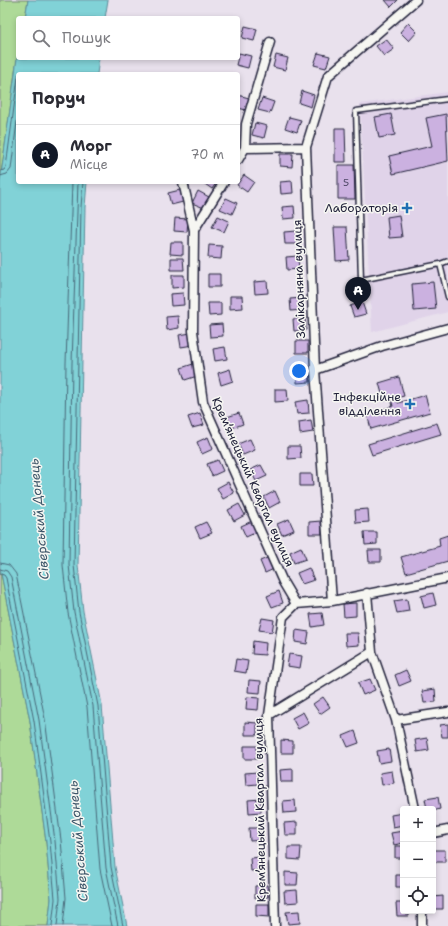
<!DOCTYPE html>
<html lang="uk">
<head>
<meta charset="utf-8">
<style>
  body { margin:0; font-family:"Shantell Sans",sans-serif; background:#f2f2f3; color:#2b2b33 }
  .controls { position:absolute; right:12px; bottom:12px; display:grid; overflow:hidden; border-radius:4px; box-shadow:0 2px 6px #0003 }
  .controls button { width:36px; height:36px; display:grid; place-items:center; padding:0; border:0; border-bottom:1px solid #e1e1e2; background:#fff; color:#2b2b33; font:20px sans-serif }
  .you { position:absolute; left:299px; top:371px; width:14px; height:14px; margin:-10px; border:3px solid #fff; border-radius:50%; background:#1a73e8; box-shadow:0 0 0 6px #1a73e833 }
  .badge { display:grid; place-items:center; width:26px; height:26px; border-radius:50%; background:#111827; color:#fff; font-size:13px; font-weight:700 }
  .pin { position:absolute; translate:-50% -33px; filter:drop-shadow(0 1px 2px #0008) }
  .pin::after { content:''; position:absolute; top:21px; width:14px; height:12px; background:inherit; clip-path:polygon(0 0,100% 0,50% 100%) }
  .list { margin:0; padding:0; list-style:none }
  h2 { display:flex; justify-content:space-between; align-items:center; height:52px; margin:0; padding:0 16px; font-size:17px }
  h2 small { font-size:13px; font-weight:400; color:#7c7c81 }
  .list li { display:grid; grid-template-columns:26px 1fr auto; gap:12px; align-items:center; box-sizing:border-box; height:60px; padding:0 16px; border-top:1px solid #e1e1e2 }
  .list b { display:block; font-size:15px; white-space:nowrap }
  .list p { margin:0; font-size:13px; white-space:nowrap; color:#7c7c81 }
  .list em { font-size:13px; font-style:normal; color:#7c7c81 }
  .icon { flex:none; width:22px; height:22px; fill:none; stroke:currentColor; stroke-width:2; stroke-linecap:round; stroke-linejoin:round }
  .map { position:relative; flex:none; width:448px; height:926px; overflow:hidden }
  .search { position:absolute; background:#fff; box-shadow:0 2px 6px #0003; left:16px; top:16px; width:224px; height:44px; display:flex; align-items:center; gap:10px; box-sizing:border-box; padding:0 14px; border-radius:4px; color:#7c7c81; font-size:15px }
  .panel { position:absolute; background:#fff; box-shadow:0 2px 6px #0003; left:16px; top:72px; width:224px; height:112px; border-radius:4px }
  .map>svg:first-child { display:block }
</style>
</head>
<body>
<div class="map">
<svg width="448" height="926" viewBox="0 0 448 926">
  <rect width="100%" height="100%" fill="#e9e1ed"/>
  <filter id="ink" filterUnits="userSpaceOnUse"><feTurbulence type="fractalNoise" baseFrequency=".025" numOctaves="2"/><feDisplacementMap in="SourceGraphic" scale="8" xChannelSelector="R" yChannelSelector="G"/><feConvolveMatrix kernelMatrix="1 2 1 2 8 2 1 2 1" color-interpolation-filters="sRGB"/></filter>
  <g filter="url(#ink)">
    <path fill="#e0d3e9" d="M448 92V312L372 332 360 104Z"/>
    <path fill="#aeda98" stroke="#687e6a" d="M0 0H28L25 18H18V51L0 182Z
      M0 568 30 721 46 842 51 899 48 926H0Z"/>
    <path fill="#81d2d7" stroke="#5b8c99" d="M28 0H108L105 18H25Z
      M18 51V58H99L97 74H18V182H87L85 207 78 565 83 611 102 705 115 867 127 926H48L51 899 46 842 30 721 0 568V182Z"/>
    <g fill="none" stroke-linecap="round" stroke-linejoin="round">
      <path stroke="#486879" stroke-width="1" d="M0 171 4 170 6 167 18 77
        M0 176 7 174 11 169 18 114
        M72 182 66 363 63 565 68 613 87 707 100 869 112 926
        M78 182 72 363 69 565 74 612 93 706 106 868 118 926
        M83 182 81 207 74 565 79 612 98 706 111 867 123 926
        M0 563 9 565 16 574 45 719 61 840 66 898 63 926
        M0 569 7 571 11 577 39 720 55 841 60 898 57 926
        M0 574 4 575 6 578 34 721 50 842 55 899 52 926"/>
    </g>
    <path fill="#cbb1e0" stroke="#22223b" d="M385 0H398L391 7Z
      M408 23 417 32 409 41 400 32Z
      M245 26 257 29 254 41 242 38Z
      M386 39 394 49 384 56 376 46Z
      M239 53 251 56 248 68 236 65Z
      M318 53 330 56 326 68 314 65Z
      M276 55 288 58 285 70 273 67Z
      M302 91 314 95 311 107 299 103Z
      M238 95 249 98 246 110 238 108Z
      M262 98 274 102 270 113 258 110Z
      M391 114 395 135 379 138 375 117Z
      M446 114 448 161 393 174 389 156 432 146 426 118Z
      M289 117 301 120 297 132 285 128Z
      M255 123 267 126 264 138 252 135Z
      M335 128H345L346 162H335Z
      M280 154H293L292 167 280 166Z
      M338 165H354L355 199H338Z
      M244 175 254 182 247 192 237 185Z
      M292 181 293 193 281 194 280 182Z
      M202 182H217L212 189Z
      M180 190 183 202 171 205 168 193Z
      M198 191 209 197 204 208 192 203Z
      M226 198 237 203 232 214 220 209Z
      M294 206 295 218 283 219 282 207Z
      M399 215 402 237 389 238 387 217Z
      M218 216 229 221 224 232 212 227Z
      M175 218 188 219 187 232 174 231Z
      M334 227H347L349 260 336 261Z
      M296 231 297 244H285L284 232Z
      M171 242H183V255L170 254Z
      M209 245 222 246 221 259 208 258Z
      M298 256 299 269 287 270 286 257Z
      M171 258H183L184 270H171Z
      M208 274H220V287H208Z
      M172 275H184V287L172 288Z
      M267 281 268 293 255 294 254 282Z
      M433 282 436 309 414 311 412 284Z
      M183 293 184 305 171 306 170 294Z
      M230 296H242L243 308 230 309Z
      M302 298 303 310 291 311 290 299Z
      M362 302 366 314 354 317 350 306Z
      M208 303H221V315L209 316Z
      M178 316 179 328 167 330 166 317Z
      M305 318 306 330 294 331 293 319Z
      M222 324 223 336 210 337 209 325Z
      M191 333 193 345 181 347 179 335Z
      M296 341H308V353H296Z
      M225 347 227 359 215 361 213 349Z
      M193 364 197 376 185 380 181 368Z
      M230 369 233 381 221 385 218 373Z
      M297 370H309L310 382 297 383Z
      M399 377 404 396 396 398 398 403 425 395 430 412 371 429 367 414 393 406 391 399 384 401 379 383Z
      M275 389H287L288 401 275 402Z
      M308 400 309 413 297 414 295 402Z
      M200 413 204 425 192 428 188 417Z
      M239 413 243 424 232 428 227 417Z
      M311 420 313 432 300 434 299 422Z
      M437 423 441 434 372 455 368 444Z
      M208 437 213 449 202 454 197 442Z
      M250 439 255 450 243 455 238 444Z
      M288 446H300L301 458 288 459Z
      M218 460 223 471 212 476 207 464Z
      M261 465 267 476 256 481 250 470Z
      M300 474H312L313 486H300Z
      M228 482 234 493 223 499 217 488Z
      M275 491 280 502 269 508 264 497Z
      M239 504 245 515 234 521 228 510Z
      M368 509 369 522 356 523 355 510Z
      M289 519 294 530 282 535 277 524Z
      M252 521 257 532 246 537 241 526Z
      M321 521 322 534H309V522Z
      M206 522 212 533 200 538 195 527Z
      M364 532H377V544L365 545Z
      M448 535V561L406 573 401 557 440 546 439 538Z
      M301 547 306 559 294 563 290 552Z
      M368 550H381V562H369Z
      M272 556 276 568 265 573 260 561Z
      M309 568 314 580 302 584 297 573Z
      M279 591 283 603 272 607 267 596Z
      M433 593 436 605 424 608 421 596Z
      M407 599 409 611 397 613 394 601Z
      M356 603V616L344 617 343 604Z
      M322 613 324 625 312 627 310 614Z
      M262 618 274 620 272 632 259 630Z
      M296 630 309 632 307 644 295 642Z
      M345 633H358L359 645 346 646Z
      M253 641 266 643 265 655 252 654Z
      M289 654 302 656 300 668 287 666Z
      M236 659 248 661 246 673 234 671Z
      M406 670 411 681 399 686 395 675Z
      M370 679 375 690 363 695 358 683Z
      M249 680 261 681 260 693 248 692Z
      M435 689 436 702 424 703 422 691Z
      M247 697 259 698 258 710 246 709Z
      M323 697 330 707 320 714 313 704Z
      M303 712 309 723 298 729 292 718Z
      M245 722 257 723V735H245Z
      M448 724V737H442L440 725Z
      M355 731 359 743 348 747 343 736Z
      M427 738 429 750 417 752 415 740Z
      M281 740 293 741V753H281Z
      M244 746H257V759H244Z
      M389 749 391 761 379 763 377 751Z
      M293 769V782H281L280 770Z
      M392 771 394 783 382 785 380 773Z
      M258 772V784L246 785 245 773Z
      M438 797 440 809 433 811V809H427L425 799Z
      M261 799V812L249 813 248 800Z
      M295 800 296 812 284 813 283 801Z
      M403 813V825L393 827 391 815Z
      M297 822V835H285L284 823Z
      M249 828H262L263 840 250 841Z
      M403 831V843L394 845 391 833Z
      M395 846H403V858H395Z
      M288 847H301L300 860 288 859Z
      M433 850H445V862H433Z
      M262 857 263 870 251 871 250 858Z
      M285 872 298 873 297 885H285Z
      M396 875H403V887H396Z
      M267 885 268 897 255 898V886Z
      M297 890 298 902 285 903 284 891Z
      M443 896V909H433V897Z
      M396 903H403V911H409V916H397Z
      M256 904H269V917L256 916Z
      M299 911 300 923 288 924 286 912Z"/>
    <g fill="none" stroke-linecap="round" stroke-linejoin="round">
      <g stroke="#22223b" stroke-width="7">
        <path id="lane" d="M448 261 440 264 448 297
          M440 264 361 280 356 111 448 99"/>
      </g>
      <g stroke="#22223b" stroke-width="11">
        <path id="street" d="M245 148 246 124 270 42
          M238 160 245 148 306 147
          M183 182 194 230
          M224 182 194 230 193 331 203 402 283 582 296 604
          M315 370 382 346 448 328
          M367 593 372 652 396 720 415 809
          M332 601 315 370 306 147 328 76 416 0
          M269 715 372 652
          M396 720 448 712
          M433 833 448 830
          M422 911V926
          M275 926 269 715 283 617 296 604 332 601 448 578"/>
      </g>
      <use href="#lane" stroke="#f6f6f2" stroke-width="4"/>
      <use href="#street" stroke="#f6f6f2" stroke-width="8"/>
    </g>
  </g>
  <g fill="#1f6fb2" stroke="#f6f6f2" stroke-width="1.5">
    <path d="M405 202h4v4h4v4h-4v4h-4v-4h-4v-4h4z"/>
    <path d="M408 398h4v4h4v4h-4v4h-4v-4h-4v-4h4z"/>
  </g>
  <g text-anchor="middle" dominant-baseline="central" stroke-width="3" stroke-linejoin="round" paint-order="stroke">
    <g font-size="10" fill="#4c4664">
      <text x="346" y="182">5</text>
    </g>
    <g font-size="12" fill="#22223b" stroke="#f6f6f2" text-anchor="end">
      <text x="398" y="208">Лабораторія</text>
      <text x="401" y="397">Інфекційне<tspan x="401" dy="14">відділення</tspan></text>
    </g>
    <g font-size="12" fill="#22223b" stroke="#f6f6f2">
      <text transform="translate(299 279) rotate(-92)">Залікарняна вулиця</text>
      <text transform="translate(253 482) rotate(66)">Крем’янецький Квартал вулиця</text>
      <text transform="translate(260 810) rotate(-91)">Крем’янецький Квартал вулиця</text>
    </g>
    <g font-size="13" font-style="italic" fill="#3e576a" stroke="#f6f6f2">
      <text transform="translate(39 519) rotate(-95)">Сіверський Донець</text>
      <text transform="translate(78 841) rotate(-95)">Сіверський Донець</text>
    </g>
  </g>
</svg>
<div class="controls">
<button>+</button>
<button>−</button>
<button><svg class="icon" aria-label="locate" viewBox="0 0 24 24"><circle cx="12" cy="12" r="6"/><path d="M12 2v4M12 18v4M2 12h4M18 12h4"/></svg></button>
</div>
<div class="you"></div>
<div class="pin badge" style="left:358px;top:310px">A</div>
<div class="search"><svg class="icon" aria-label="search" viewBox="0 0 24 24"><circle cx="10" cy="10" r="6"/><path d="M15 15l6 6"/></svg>Пошук</div>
<section class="panel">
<h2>Поруч<small></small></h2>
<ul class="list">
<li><span class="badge">A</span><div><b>Морг</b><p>Місце</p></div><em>70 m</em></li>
</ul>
</section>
</div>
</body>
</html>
